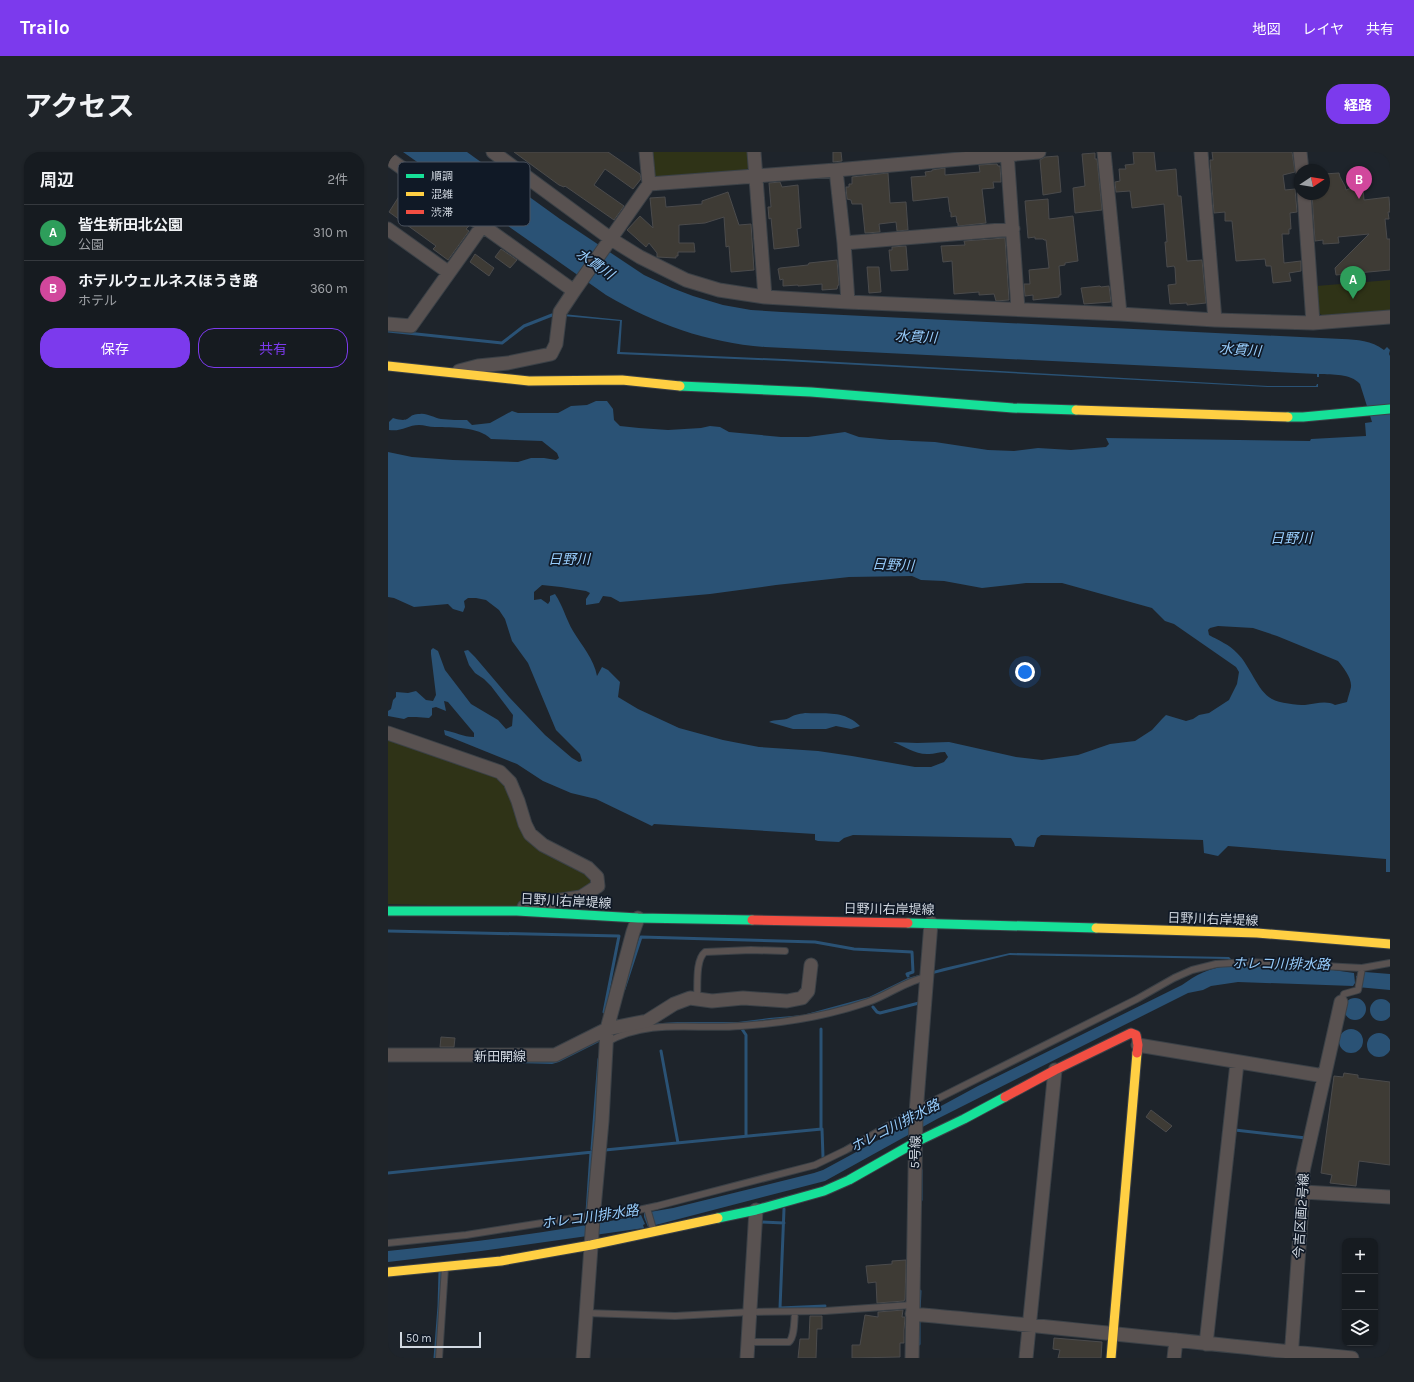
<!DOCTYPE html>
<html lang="ja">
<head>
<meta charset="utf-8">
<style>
  body { margin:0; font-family:Karla,"Noto Sans JP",sans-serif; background:#1f2429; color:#f1f3f6 }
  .controls { position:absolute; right:12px; bottom:12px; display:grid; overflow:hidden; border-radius:8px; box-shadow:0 1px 3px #0004 }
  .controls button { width:36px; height:36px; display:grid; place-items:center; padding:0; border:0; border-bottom:1px solid #35393e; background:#161b20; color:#f1f3f6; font:20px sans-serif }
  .compass { position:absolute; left:906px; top:12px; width:36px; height:36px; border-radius:50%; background:#161b20; box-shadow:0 1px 3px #0004; rotate:78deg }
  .scale { position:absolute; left:12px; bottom:10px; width:81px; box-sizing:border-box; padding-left:4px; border:2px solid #d1d8e1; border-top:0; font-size:11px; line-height:14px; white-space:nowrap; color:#d1d8e1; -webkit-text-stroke:3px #101926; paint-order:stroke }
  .you { position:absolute; left:637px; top:520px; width:14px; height:14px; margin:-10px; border:3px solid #fff; border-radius:50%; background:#1a73e8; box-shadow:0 0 0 6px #1a73e833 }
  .badge { display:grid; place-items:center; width:26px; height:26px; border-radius:50%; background:#7c3aed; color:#fff; font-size:13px; font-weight:700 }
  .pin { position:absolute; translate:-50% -33px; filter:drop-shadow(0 1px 2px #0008) }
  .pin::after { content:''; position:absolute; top:21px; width:14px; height:12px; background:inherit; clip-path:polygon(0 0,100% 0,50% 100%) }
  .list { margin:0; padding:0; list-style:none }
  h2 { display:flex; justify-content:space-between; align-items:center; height:52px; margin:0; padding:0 16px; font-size:17px }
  h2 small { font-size:13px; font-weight:400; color:#9ea1a5 }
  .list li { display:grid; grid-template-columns:26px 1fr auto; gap:12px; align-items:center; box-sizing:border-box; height:56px; padding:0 16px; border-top:1px solid #35393e }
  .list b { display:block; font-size:15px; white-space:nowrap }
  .list p { margin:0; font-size:13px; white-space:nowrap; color:#9ea1a5 }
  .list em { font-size:13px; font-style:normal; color:#9ea1a5 }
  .actions { display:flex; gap:8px; padding:12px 16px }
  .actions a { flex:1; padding:9px 0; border:1px solid #7c3aed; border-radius:16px; text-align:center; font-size:14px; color:#7c3aed }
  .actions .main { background:#7c3aed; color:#fff }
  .icon { flex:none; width:22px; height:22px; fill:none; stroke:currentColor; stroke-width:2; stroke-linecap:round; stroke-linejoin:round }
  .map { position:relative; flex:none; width:1002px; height:1206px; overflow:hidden; border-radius:16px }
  header { display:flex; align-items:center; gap:24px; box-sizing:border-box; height:56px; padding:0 20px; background:#7c3aed; color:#fff }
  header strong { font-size:19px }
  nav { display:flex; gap:22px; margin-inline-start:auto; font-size:14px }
  .intro { display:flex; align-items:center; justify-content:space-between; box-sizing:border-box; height:96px; padding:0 24px }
  h1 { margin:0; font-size:28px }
  .button { padding:10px 18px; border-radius:16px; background:#7c3aed; color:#fff; font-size:14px; font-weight:700 }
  main { display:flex; gap:24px; padding:0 24px }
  aside { flex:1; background:#161b20; border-radius:16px; box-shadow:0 1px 3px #0004 }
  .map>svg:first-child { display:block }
</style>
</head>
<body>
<header>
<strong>Trailo</strong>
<nav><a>地図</a><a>レイヤ</a><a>共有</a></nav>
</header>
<div class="intro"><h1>アクセス</h1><a class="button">経路</a></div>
<main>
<aside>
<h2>周辺<small>2件</small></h2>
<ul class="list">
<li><span class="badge" style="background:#2e9e5b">A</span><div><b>皆生新田北公園</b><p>公園</p></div><em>310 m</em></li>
<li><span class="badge" style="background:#d1479c">B</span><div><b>ホテルウェルネスほうき路</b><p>ホテル</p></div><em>360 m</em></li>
</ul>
<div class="actions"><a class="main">保存</a><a>共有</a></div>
</aside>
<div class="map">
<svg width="1002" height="1206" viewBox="0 0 1002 1206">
  <rect width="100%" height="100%" fill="#1e242b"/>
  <path fill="#2f3317" d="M263 0H362L363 13 357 19 271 27 265 22Z
    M1002 128V159L936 165 930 160 928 134Z
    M0 584 115 627 135 674 197 717 206 731 194 741 126 755 0 752Z"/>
  <path fill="#2a5275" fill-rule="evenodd" d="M15 0H79L172 67 256 123 284 136 305 144 335 153 363 158 394 160 954 187C970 188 983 188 996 198L999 195 1002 198 1001 202 1002 204V720H998V707L840 694 830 704 816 701 815 688 653 683 649 686 646 695 627 694 626 691 623 686 465 683 456 686 451 690 430 689 427 688V682L266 672 264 674 208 647 183 641 155 629 129 612 57 583 56 578C67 580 75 585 86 585V581L60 550 56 549 58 559 48 555 44 556V563L41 566 28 565H20L16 567 0 564V559L3 557 5 548 8 545V540L20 541 28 539 38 548 45 549 48 543 43 502V498L45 496 50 499 57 518 83 552 110 568 118 577 124 574 125 563 103 534 96 527 87 521 81 513 76 499 80 498 87 505 121 545 157 583 184 606 191 610 194 609 192 602 168 578 140 511 124 489 117 467 111 458 98 448 88 446H80L76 449 77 455 75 460 65 457 60 452 26 455 6 446 0 445V300L24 305 65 308 130 310 143 306H156L168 308 171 306 169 301 154 289 103 287C90 274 64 276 47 275 41 275 36 273 31 273 20 273 13 280 1 278V270L5 266C25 272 17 262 32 262 39 261 46 266 53 267 62 268 71 268 79 268L84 273 102 271 124 259 130 261H170L183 254 199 253 208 249H219L225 257 226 268 232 274 251 276 280 278 313 276 322 274 332 275 341 280 393 285H420L457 280 471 285 502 288H512L524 289 547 290 600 298 626 299 650 296 683 298 718 295 721 292 718 286 922 289 923 287 978 284 977 271 984 270 972 232C962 221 945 223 931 222V225H929V222L377 195C320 191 267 172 218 143ZM524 424 533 428 556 429 594 436 638 431H674L764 456 777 469 786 472 848 515 851 520 849 532 841 548 821 561 811 563 805 567 798 569 778 563 774 567 764 578 747 589 722 592 690 603 654 608 628 605 561 590 529 591 505 590C516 594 528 603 541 602 546 602 551 600 557 600L560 605 556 610 543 615H527L464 604 430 599 371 595 335 588 291 576 250 557 230 545 232 530 220 518 214 515 209 524C206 507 194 494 185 479 178 467 175 454 167 442L162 444V449L160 452 153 447 146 448V440L154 433 173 435 198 439 202 441 198 447V453L211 451 215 444 223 445 232 450 322 442 388 433 461 425ZM830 474 865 476 889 484 950 509C955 515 964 526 963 535 962 540 960 545 959 550L947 553C938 548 927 552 917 553 909 553 891 551 884 547 869 539 862 513 849 501 842 493 830 488 821 483L820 478 822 476Z
    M175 162 234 168 232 200 396 207 880 234H928L929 232H930V235H879L396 209 229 202 232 169 175 164Z
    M417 561C438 562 456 558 472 574L463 577 448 574 438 577H405L381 570C387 567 395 569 401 566 406 563 410 562 417 561Z
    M622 801 841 805 844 808 842 809 840 807 621 803 521 828 480 848 414 865 383 867 349 872H308L238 878 227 882 171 910 164 912 55 909 0 910V909L61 907 160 910 166 909 227 880 261 872 289 870H350L381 866 415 863 481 845 520 826 556 816Z
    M839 814 931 816 966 821 967 831 965 834 850 830 823 834 815 838 800 841 549 967 437 1029 260 1075 256 1065V1061L285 1056 426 1021 435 1018 590 934 794 833C808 823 821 816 839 814Z
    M977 820 1002 822V838L969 835 968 824H970V821Z
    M956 857a11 11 0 1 1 22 0a11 11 0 1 1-22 0Z
    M982 858a11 11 0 1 1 22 0a11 11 0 1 1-22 0Z
    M951 889a12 12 0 1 1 24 0a12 12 0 1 1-24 0Z
    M979 893a12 12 0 1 1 24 0a12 12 0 1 1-24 0Z
    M253 1063 257 1072 255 1073 256 1076 93 1099 0 1110V1099C85 1090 170 1080 253 1063Z"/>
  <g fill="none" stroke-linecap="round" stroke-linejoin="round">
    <path stroke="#2a5275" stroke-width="3" d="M0 179 114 191 136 174 164 163
      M0 779 231 784 216 860
      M236 837 253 785 427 790 466 797 524 800 525 820 519 822 520 824
      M485 855 489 860 492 861 531 851
      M354 877 358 883V984
      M273 899 290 991
      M433 977V877
      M847 978 918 986
      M204 997 211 907
      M217 998 434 977 435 1005
      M0 1021 205 1000
      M533 1048V1018
      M396 1057 392 1156 437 1154
      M199 1060 203 1000
      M372 1070 396 1071
      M531 1160 532 1139
      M531 1192V1165
      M47 1206 51 1154 52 1120"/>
  </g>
  <path fill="#3e3b35" stroke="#4b4b4c" d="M126 0H220L252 22 253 27 245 37 217 17 206 33 236 54 226 68 177 34 176 35 171 33Z
    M445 0H453L454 9 445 10Z
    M745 0H766L768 19 788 17 790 44H793L799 109 814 108 818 151 799 153V151L782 152 780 133 788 132 787 116 786 114 779 115 777 90H779L776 52 744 56 742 39 728 40 727 30 732 29 731 17H738L737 13 746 12Z
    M824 0H904L907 20 895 23 897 38 907 37 909 60 902 61 903 77H901V82H894L896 111 913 109V119L901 121 903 129 885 131 883 114H878L877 107 848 109 844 69H837V60L826 61 822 8H825Z
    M707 1V7H709L714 58 687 61 685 36 697 34 694 2Z
    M670 4 673 40 655 43 652 8 657 5Z
    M609 12 610 14H612L613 30H605L606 36 594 37 598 71 570 74V71H569L568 64 563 65V60H562L560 45 525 49 523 25 538 24 537 20 544 19V18L557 16V23L592 20 591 13Z
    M500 21 502 51 518 50 520 78 509 79 508 70 491 72 492 80 477 81 474 52H464L463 48 459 47 458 35H461V32H464V25Z
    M951 21 952 25 957 34 958 38 969 34 975 36 976 48 1001 45 1002 60H1000L1001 67H997L999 87H1002V118L948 123 947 116 981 82 950 85 951 91 935 92V88L927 89 924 42H936V22Z
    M392 30 394 35 410 33 413 76 409 77 411 94 386 97 383 66 381 67 380 55H383L381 31Z
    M17 35 68 70 70 66 81 74 78 77 81 79 60 108 45 97 48 94 1 60Z
    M340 40 351 73 363 72 366 118 343 120 341 94 338 95 336 65 317 71 291 73V91H306L307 100H290V104H288V106L269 105V101L261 91 258 95 239 78 252 64 265 76 262 46 277 45 278 55 314 52V49Z
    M660 47 661 67 685 64 690 109 677 111V113L671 114 673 143H671V145L645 148V143L637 144 636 132H642L641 118 661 116 658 88H656L655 87H647V85L640 86 637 49Z
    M617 86 621 148 608 149 606 142 591 143V140L566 142 564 109 555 110 553 94 577 93 576 89Z
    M518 94 520 118 503 119 501 98H504V95Z
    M113 97 129 108 122 116 107 105Z
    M87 102 106 116 101 124 82 110Z
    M449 108 451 133H450L449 137 434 138V132L410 134V133L395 134V127L392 128 390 117 392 116 420 113 421 111Z
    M479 115H491L493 140 481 141Z
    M712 134 713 135 721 134 723 150 696 152 693 136Z
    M53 885 67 886 66 895H52Z
    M956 921 970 923V926L1002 930V1013L971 1009 968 1034 942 1031 944 1023 933 1021 946 924 955 925Z
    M763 958 784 974 778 980 758 965Z
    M518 1108 517 1147 516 1149 489 1151 488 1130 480 1131 478 1114 504 1112V1109Z
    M515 1158 514 1165H517L516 1178V1191H512V1205L464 1206V1193H472L477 1163 490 1165V1160Z
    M422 1164H434V1177H429L428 1206H410L412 1187H421Z
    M666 1186 714 1190 713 1206H670L672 1198 665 1197Z"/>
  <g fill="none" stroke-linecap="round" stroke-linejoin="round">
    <g stroke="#3b4147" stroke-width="8">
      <path id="lane" d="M309 847C310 834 307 808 317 800L363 798 397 799
        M953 850 956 842 970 838 974 816 1002 811
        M219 890C263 866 306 878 353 874 396 871 440 864 480 850 501 843 517 829 539 825
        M259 1056 265 1077
        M0 1091 78 1083 205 1063 232 1062 269 1054 427 1013 458 998 529 957 749 847 786 826 804 818 828 812 860 810 974 816
        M198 1161 287 1164 362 1160 437 1159 524 1153
        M360 1190H401C407 1184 406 1168 407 1160
        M51 1206 57 1115"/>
    </g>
    <g stroke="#3b4147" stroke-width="15">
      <path id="street" d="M105 0 223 87 252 105 298 128 331 138 377 145 460 150 732 162 827 168 925 171 1002 165
        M366 0 377 145
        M619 0 630 157
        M716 0 732 162
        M813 0 827 168
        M912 0 914 18
        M0 6 186 139 261 32 258 0
        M448 18 456 91 460 150
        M261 32 448 18 651 0
        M916 42 925 171
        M0 77 60 120
        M456 91 625 77
        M0 172 23 174 95 73
        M71 219 90 214 120 211 163 202 168 192 172 160 186 139
        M0 581 112 620 122 630 130 649 137 672 142 682 155 693 200 716 209 725 210 734 193 745 140 753 136 755
        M750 893 936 924
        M0 903H167L219 877 259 869 286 852 302 846 324 849 355 846 399 849 414 846 420 839 423 813
        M915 1040 1002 1045
        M524 1162C671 1175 817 1192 964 1206
        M818 1192 849 911
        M195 1206 205 1067 214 969 219 877 245 780 250 766
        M359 1206 368 1058
        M524 1206 528 961 543 771
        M638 1206 667 918
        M786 1206 788 1188
        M903 1206 915 1040V1019L953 850"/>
    </g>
    <g stroke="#3b4147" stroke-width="11">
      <path id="fast" d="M292 234 423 240 625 256 688 258
        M900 265H915L1002 257
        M0 759H129L250 766 364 768
        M520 771 708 776
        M330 1066 368 1058 436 1039 461 1028 528 990 576 967 617 945"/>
    </g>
    <g stroke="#3b4147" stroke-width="11">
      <path id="slow" d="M0 214 141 229 234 228 292 234
        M688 258 900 265
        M708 776 869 781 1002 792
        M0 1120 113 1109 203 1093 330 1066
        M723 1206 749 901"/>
    </g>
    <g stroke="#3b4147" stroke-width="11">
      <path id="jam" d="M364 768 520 771
        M617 945 667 918 743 881 748 883 750 893 749 901"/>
    </g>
    <use href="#lane" stroke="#595251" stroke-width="6"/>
    <use href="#street" stroke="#595251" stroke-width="13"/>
    <use href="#fast" stroke="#16e098" stroke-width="9"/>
    <use href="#slow" stroke="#ffcf43" stroke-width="9"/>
    <use href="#jam" stroke="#f24e42" stroke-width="9"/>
  </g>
  <g text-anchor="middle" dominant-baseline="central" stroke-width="3.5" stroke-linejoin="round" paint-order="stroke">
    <g font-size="13" fill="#d1d8e1" stroke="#101926">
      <text transform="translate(178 749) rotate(3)">日野川右岸堤線</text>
      <text transform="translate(501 757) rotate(1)">日野川右岸堤線</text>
      <text transform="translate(825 767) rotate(2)">日野川右岸堤線</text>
      <text x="112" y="904">新田開線</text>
      <text transform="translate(527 1000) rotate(-88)">5号線</text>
      <text transform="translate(913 1064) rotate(-86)">今吉区画2号線</text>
    </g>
    <g font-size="14" font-style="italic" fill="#97ccfb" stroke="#101926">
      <text transform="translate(207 112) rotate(35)">水貫川</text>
      <text transform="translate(528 185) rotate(3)">水貫川</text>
      <text transform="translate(852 198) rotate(4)">水貫川</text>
      <text x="903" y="386">日野川</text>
      <text x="181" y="407">日野川</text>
      <text transform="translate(505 413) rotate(3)">日野川</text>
      <text transform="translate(893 812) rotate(1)">ホレコ川排水路</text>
      <text transform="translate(507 974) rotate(-27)">ホレコ川排水路</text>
      <text transform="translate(202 1065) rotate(-8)">ホレコ川排水路</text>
    </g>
  </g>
  <rect x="10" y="10" width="132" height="64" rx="6" fill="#101926" stroke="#4a525e" stroke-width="1"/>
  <rect x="18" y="22" width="18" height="4" fill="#16e098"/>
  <rect x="18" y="40" width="18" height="4" fill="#ffcf43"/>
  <rect x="18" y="58" width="18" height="4" fill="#f24e42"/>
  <g font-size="11" fill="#d1d8e1">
    <text x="43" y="28">順調</text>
    <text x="43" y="46">混雑</text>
    <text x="43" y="64">渋滞</text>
  </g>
</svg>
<div class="controls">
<button>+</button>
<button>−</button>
<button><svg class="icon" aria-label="layers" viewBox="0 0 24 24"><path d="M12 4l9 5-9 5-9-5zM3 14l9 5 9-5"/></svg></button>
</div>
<svg class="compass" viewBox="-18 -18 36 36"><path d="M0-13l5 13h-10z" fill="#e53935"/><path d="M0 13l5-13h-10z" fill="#9ea1a5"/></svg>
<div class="scale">50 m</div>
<div class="you"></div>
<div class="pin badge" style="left:965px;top:147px;background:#2e9e5b">A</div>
<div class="pin badge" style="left:971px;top:47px;background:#d1479c">B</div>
</div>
</main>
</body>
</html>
